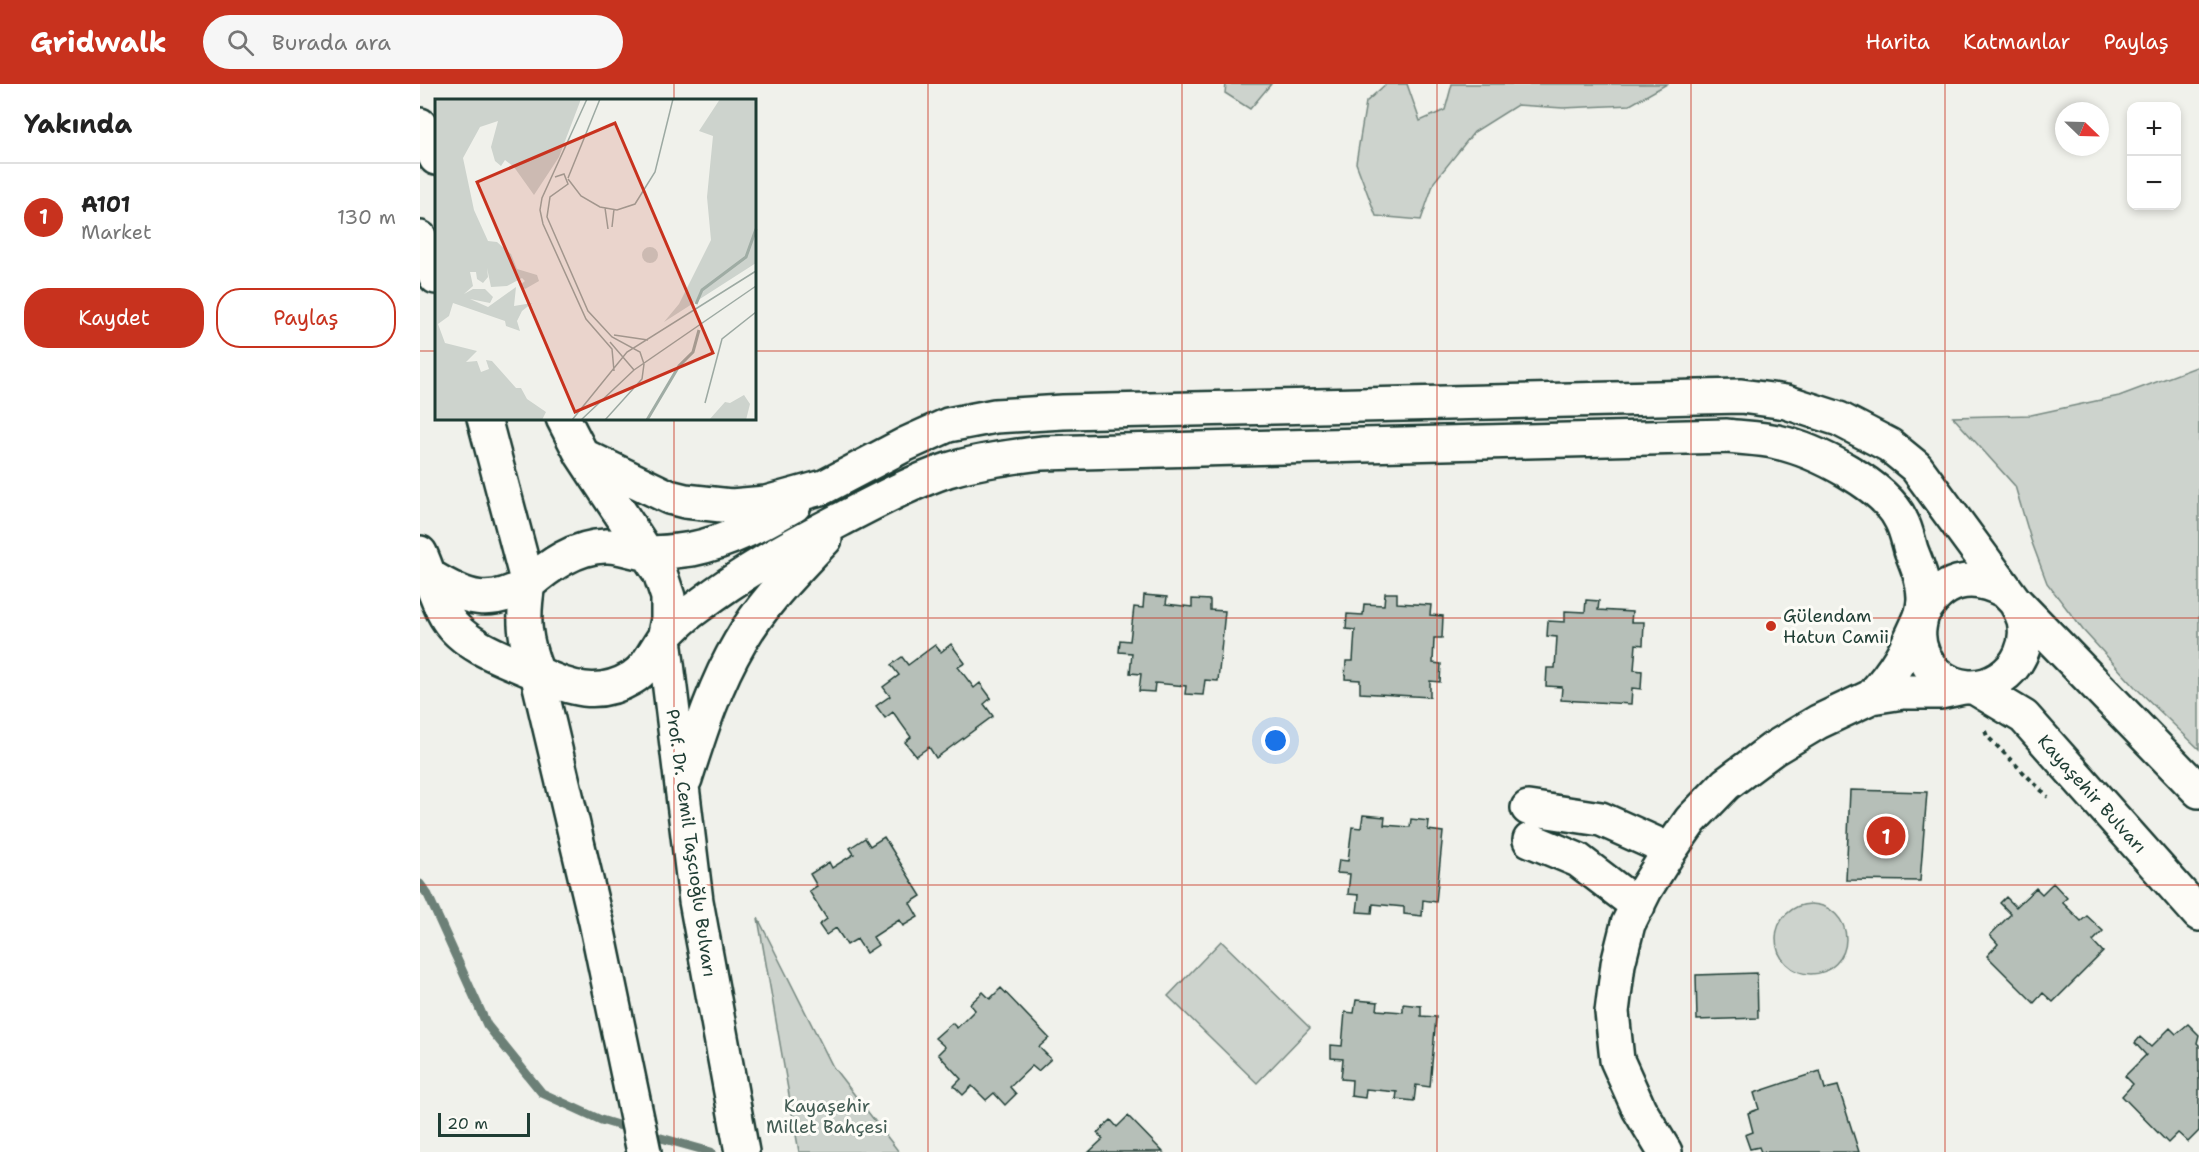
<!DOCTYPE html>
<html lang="tr">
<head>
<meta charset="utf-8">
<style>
  body { margin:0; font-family:"Shantell Sans",sans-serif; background:#f6f6f6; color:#222 }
  .controls { position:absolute; right:18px; top:18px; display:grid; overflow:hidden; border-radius:12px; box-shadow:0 3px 9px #0003 }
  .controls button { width:54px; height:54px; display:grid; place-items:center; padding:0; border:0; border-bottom:2px solid #e0e0e0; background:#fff; color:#222; font:30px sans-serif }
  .compass { position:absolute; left:1635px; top:18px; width:54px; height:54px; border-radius:50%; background:#fff; box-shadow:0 3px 9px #0003; rotate:113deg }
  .scale { position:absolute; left:18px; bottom:15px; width:92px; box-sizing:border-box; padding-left:6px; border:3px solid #1f3d34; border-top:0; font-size:16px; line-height:21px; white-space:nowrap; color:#1f3d34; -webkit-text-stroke:4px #fdfcf7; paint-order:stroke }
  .you { position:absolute; left:856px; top:657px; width:21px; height:21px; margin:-15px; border:4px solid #fff; border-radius:50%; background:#1a73e8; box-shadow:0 0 0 9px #1a73e833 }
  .badge { display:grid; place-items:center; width:39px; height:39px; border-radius:50%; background:#c8321e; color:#fff; font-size:20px; font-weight:700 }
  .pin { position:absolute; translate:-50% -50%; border:3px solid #fff; box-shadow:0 2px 6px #0006 }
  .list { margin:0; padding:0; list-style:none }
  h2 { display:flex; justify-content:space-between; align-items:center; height:78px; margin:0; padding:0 24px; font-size:26px }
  h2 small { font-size:20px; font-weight:400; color:#767676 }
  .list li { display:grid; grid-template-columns:39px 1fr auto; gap:18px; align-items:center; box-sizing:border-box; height:108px; padding:0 24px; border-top:2px solid #e0e0e0 }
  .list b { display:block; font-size:22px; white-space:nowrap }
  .list p { margin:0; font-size:20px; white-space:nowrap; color:#767676 }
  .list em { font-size:20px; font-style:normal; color:#767676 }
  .actions { display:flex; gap:12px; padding:18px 24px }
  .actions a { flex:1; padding:14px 0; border:2px solid #c8321e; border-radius:24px; text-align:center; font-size:21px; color:#c8321e }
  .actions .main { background:#c8321e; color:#fff }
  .icon { flex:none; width:33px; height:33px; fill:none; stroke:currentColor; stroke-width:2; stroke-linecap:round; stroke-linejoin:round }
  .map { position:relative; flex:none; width:1779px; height:1068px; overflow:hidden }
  header { display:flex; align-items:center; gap:36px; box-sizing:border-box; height:84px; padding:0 30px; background:#c8321e; color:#fff }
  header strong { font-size:28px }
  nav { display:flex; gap:33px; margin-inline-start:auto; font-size:21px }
  .search { width:420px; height:54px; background:#f6f6f6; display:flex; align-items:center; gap:15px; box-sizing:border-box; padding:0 21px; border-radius:33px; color:#767676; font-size:22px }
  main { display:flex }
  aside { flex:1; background:#fff }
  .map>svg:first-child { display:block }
</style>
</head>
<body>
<header>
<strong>Gridwalk</strong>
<div class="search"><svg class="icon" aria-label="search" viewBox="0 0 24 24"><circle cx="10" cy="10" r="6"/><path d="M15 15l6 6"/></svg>Burada ara</div>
<nav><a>Harita</a><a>Katmanlar</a><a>Paylaş</a></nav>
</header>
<main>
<aside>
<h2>Yakında<small></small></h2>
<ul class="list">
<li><span class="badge">1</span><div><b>A101</b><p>Market</p></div><em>130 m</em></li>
</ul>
<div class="actions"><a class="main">Kaydet</a><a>Paylaş</a></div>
</aside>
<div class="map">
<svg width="1779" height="1068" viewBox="0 0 1779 1068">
  <rect width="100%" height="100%" fill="#f0f1eb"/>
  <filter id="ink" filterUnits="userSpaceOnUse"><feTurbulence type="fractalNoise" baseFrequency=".0167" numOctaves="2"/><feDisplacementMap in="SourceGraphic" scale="12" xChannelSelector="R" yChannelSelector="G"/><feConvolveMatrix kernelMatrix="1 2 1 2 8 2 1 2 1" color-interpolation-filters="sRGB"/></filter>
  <g filter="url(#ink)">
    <path fill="#cdd3cd" stroke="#768880" stroke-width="1.5" d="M806 0H851L830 25 805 9Z
      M966 0H987L1000 37 1025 26 1032 0H1247L1210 21 1143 24 1097 21 1054 48 1014 98 1001 136 956 132 936 79 946 18Z
      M1779 282V665L1715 603 1663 546 1627 499 1611 456 1595 402 1533 333 1611 331 1699 312Z
      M1356 855a35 35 0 1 1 70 0a35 35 0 1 1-70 0Z
      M338 834 413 983 479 1068H379Z
      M801 857 890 944 837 999 748 912Z"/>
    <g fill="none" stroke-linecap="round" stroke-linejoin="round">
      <path stroke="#6c8077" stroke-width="9" d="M0 800 8 811 67 941 122 1009 181 1036 211 1045
        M227 1050 291 1068"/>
    </g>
    <path fill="#b6bfb8" stroke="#1f3d34" stroke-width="1.5" d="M965 509H977V519L1011 521 1010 531 1023 532 1022 554H1014L1013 579 1021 580 1020 598 1010 597V613L940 609V596L925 595 926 577H933L935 546 926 545 927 530 943 531 944 520 964 521Z
      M724 511 747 513 746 520 772 523V515L790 516V526L805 527 798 597 785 596 783 611 765 610 766 602 735 599 734 608 719 607 721 590 710 589 712 569 699 568 700 556 710 557 714 523 723 524Z
      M1166 516 1179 517 1178 526 1212 528 1211 538H1224L1223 561 1216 560 1214 586 1222 587 1221 605 1212 604 1211 620 1141 616 1142 603 1126 602 1127 584H1135L1137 553 1127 552 1128 537 1145 538V527L1165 528Z
      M531 560 545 579 538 583 554 604 560 599 571 614 564 620 573 632 516 674 509 663 496 672 485 658 491 653 473 628 465 634 456 622 470 612 463 603 479 591 471 581 482 573 488 581 515 561 521 568Z
      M1430 706 1507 708 1500 797 1426 796Z
      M943 731 965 733 964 741 990 743 991 735 1009 737 1008 746 1023 748 1016 818 1003 816 1002 832 984 830V823L953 820 952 829 937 828 939 811 928 810 930 790 917 789 919 776 928 777 932 743 941 744Z
      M464 753 501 812 490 819 498 833 483 842 479 836 453 853 458 861 446 869 437 855 427 861 416 844 406 851 399 841 407 835 389 807 397 802 390 790 409 778 412 784 434 770 430 764 445 754 450 762Z
      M1633 799 1647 814 1642 818 1661 837 1667 832 1683 847 1673 857 1683 868 1633 918 1623 909 1614 919 1567 872 1578 860 1570 851 1591 830 1580 819 1586 813 1596 823 1616 804 1622 810Z
      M1337 889 1338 934 1277 936 1276 891Z
      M581 904 629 954 619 963 631 975 618 987 612 982 590 1003 596 1010 585 1021 574 1009 566 1016 552 1002 543 1011 534 1002 541 995 518 970 525 963 515 954 532 939 537 944 555 926 550 920 563 908 570 915Z
      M936 916 958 918 957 926 983 928V920L1001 922V932L1016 933 1010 1003 996 1001 994 1017 976 1015 977 1008 946 1005 945 1014 931 1012 932 996 921 995 923 975 911 974V961L922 962 925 928 934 929Z
      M1768 940 1779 951 1777 959 1779 961V1047L1768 1058 1758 1049 1748 1059 1702 1012 1713 1000 1705 992 1726 971 1715 959 1720 953 1731 963 1750 944 1756 950Z
      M1400 987 1405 1005 1418 1002 1439 1068H1341L1339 1063 1330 1065 1325 1051 1333 1048 1328 1029 1339 1025 1334 1009Z
      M708 1032 743 1068H669L683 1055 677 1049 691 1036 697 1043Z"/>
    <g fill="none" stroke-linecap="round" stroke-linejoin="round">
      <g stroke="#1f3d34" stroke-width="38">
        <path id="minor" d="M0 469C9 488 16 517 27 534 45 563 87 576 117 589
          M11 493C47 515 69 523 108 500
          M1451 613C1477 585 1487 565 1502 530
          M1108 724 1181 735 1250 766
          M1110 756 1158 776 1218 822
          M1245 1068 1219 1025 1197 976 1192 928 1198 880 1208 840 1225 806 1250 766 1271 736 1306 700 1353 665 1398 638 1451 613 1483 608H1521L1544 603"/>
      </g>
      <g stroke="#1f3d34" stroke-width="38">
        <path id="major" d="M0 41 16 74
          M0 154 16 193
          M64 334 108 500
          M143 334 162 371 240 489 248 513V535L244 555 276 817 322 1068
          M1502 530C1522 496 1550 488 1585 507L1779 707
          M117 589C149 605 179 614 212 594 228 584 233 569 243 555 253 543 267 530 280 521 323 488 372 461 420 436 455 418 490 399 528 386 558 377 590 373 622 369L1307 352C1323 354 1341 354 1357 358 1394 366 1464 400 1481 436 1486 445 1488 456 1491 466 1497 482 1504 497 1504 514 1504 525 1500 535 1499 545 1497 561 1505 580 1517 590 1557 624 1615 586 1604 536 1602 530 1599 524 1596 519L1496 383 1469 361 1419 335 1366 318 1321 312 643 328 575 332 528 341 486 360 404 403 346 419 311 422 265 417 249 413 162 371
          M1554 603 1604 633 1779 830
          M265 695C280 648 295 600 320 558 342 519 374 488 405 455
          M224 1068 176 838 117 589C104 556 102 535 108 500 130 481 155 463 185 462 200 461 212 468 226 469 241 469 258 467 272 465 309 458 342 439 374 421"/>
      </g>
      <path stroke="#1f3d34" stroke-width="4" stroke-dasharray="4.5 4.5" stroke-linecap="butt" d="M1565 647 1567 652 1628 713"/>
      <use href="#minor" stroke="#fdfcf7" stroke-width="33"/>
      <use href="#major" stroke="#fdfcf7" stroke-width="33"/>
    </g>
  </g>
  <path fill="none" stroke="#c8321e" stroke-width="1.5" stroke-opacity="0.55" d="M254 0V16M508 0V1068M762 0V1068M1017 0V1068M1271 0V1068M1525 0V1068M0 267H16M334 267H1779M254 334V1068M0 534H1779M0 801H1779"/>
  <circle fill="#c8321e" stroke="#fdfcf7" stroke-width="2" cx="1351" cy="542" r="6"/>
  <g text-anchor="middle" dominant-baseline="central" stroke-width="6" stroke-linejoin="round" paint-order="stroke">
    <g font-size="18" fill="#1f3d34" stroke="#fdfcf7" text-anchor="start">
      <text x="1363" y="532">Gülendam<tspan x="1363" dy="21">Hatun Camii</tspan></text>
    </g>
    <g font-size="18" fill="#1f3d34" stroke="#fdfcf7">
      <text transform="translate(1672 710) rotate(48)">Kayaşehir Bulvarı</text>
      <text transform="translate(271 759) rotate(82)">Prof. Dr. Cemil Taşcıoğlu Bulvarı</text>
    </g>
    <g font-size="18" fill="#425b53" stroke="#fdfcf7">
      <text x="407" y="1022">Kayaşehir<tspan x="407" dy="21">Millet Bahçesi</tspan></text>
    </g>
  </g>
  <g transform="translate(15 15)">
    <rect width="321" height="321" fill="#f0f1eb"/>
    <path d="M0 0H146L124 58 99 96 79 68 70 61 66 67 60 62 56 48 63 22 45 28 28 59 39 111 53 142 62 143 76 155 82 170 102 176 104 182 90 190 84 187 90 182 87 179 72 187 56 188 52 169 53 178 48 184 42 180 41 173H35L38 187 29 195 38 190H50L58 198 55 204 35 200 53 208 81 188 79 207 97 204 87 212 82 222 85 232 71 227 70 222 18 204 14 217 3 225 10 244 42 252 31 263 42 262 46 273 54 270 51 261 57 262 81 289H86L92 300 111 313 107 321H0ZM285 0H321V164L229 223 244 205 276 141 272 98 278 37 264 32ZM207 156a8 8 0 1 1 16 0a8 8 0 1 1-16 0ZM309 296 315 305 311 321H274L290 303 295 304Z" fill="#cdd3cd"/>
    <path fill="none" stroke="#9faca4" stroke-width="3" d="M261 205 267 191 311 158 321 130M212 321 244 267 258 253 264 231"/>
    <path fill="none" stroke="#9ca9a2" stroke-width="1.5" d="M152 0 107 99 105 111 108 125 151 220 177 250 179 272M120 78 129 75 133 85 115 98 112 118 153 212 177 238 205 253 209 265M133 79 165 0M133 80 146 97 165 108 182 111 200 105 220 73 238 0M170 109 173 130M177 128 179 110M179 236 213 241M175 243 199 271M270 304 287 240 321 213M137 321 192 253 321 172M146 321 199 271 321 187M170 321 207 280 209 265"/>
    <path fill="#c8321e" fill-opacity="0.15" stroke="#c8321e" stroke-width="3" d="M180 24 278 254 140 313 42 83Z"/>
    <rect width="321" height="321" fill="none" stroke="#1f3d34" stroke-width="3"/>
  </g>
</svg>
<div class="controls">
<button>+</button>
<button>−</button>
</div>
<svg class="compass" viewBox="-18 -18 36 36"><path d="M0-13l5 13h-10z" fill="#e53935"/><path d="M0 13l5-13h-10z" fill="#767676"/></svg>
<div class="scale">20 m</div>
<div class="you"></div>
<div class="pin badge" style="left:1466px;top:752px">1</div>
</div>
</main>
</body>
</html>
